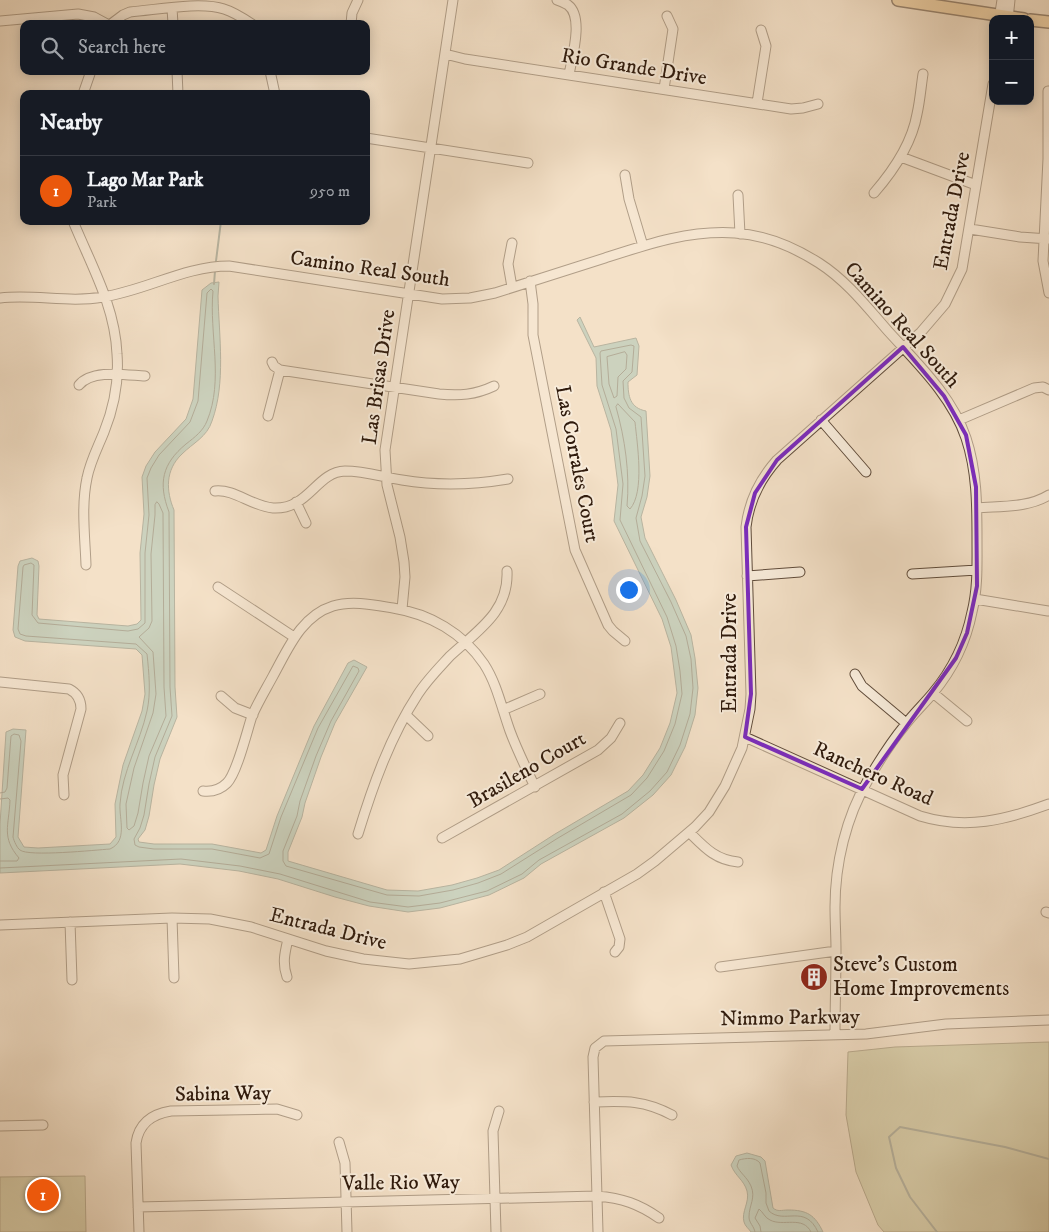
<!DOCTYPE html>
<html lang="en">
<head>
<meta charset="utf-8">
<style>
  body { margin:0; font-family:"IM FELL DW Pica",serif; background:#20242c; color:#f1f3f6 }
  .controls { position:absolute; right:15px; top:15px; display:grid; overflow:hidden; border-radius:10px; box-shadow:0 2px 12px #0003 }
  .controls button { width:45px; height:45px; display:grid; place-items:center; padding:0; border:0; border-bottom:1px solid #363941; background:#171b24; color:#f1f3f6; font:25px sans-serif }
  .you { position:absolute; left:628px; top:589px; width:18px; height:18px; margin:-12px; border:4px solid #fff; border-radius:50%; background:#1a73e8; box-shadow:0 0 0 8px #1a73e833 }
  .badge { display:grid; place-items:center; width:32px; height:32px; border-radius:50%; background:#ea580c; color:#fff; font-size:16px; font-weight:700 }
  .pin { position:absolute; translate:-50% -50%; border:2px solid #fff; box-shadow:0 1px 5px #0006 }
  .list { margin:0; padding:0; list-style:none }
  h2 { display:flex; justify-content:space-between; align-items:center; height:65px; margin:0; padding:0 20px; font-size:21px }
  h2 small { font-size:16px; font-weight:400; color:#9ea1a6 }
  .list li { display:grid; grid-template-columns:32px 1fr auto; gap:15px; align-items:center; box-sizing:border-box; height:70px; padding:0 20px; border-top:1px solid #363941 }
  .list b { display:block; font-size:19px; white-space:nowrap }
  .list p { margin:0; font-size:16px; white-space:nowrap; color:#9ea1a6 }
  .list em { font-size:16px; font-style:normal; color:#9ea1a6 }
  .icon { flex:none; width:28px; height:28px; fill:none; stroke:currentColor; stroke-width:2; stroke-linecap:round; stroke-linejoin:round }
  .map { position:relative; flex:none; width:1049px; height:1232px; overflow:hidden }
  .search { position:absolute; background:#171b24; box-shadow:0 2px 12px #0003; left:20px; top:20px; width:350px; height:55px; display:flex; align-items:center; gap:12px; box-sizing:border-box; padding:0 18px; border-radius:10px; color:#9ea1a6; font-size:19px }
  .panel { position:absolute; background:#171b24; box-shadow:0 2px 12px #0003; left:20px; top:90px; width:350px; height:135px; border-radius:10px }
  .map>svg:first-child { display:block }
</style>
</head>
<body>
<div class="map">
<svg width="1049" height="1232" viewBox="0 0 1049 1232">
  <rect width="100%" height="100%" fill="#f4e1c8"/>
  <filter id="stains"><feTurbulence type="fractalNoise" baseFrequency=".004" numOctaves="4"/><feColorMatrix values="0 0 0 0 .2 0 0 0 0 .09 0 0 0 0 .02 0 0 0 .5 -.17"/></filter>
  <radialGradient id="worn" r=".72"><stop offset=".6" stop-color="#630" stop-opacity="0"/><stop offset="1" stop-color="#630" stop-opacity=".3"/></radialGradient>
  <path fill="#c2c192" stroke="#786e4f" d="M1049 1042V1232H884L878 1225 856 1172 846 1115 848 1052 895 1047Z
    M85 1176 86 1232H0V1177Z"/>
  <path fill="#9cbeb1" stroke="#707c6f" d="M219 282 218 296C219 336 226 383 212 421 207 437 193 443 182 454 165 470 166 491 174 510L175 687 177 717 160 759 154 785 149 816 145 830 138 839 139 842 154 844H212L261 853 266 850 277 816 314 726 348 663 354 660 367 667 335 723 321 757 305 803 302 817 288 852V861L387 890 418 891 452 885 477 878 499 870 555 834 628 791 643 775 660 748 670 723 677 693 671 647 662 619 614 521 618 485 611 430 597 386 596 358 577 320 580 317 594 347 636 338 639 346 637 375 628 382C628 396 630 408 646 411L650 476 647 497 641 517 645 538 676 600 691 635 695 658 698 688 695 715 685 747 671 775 653 795 624 818 541 864 524 878 489 895 440 908 408 912 369 906 335 897 278 879 239 871 180 864 0 873V824L6 732 13 729 26 730 18 837 24 847 38 848 110 844 116 837 115 804 123 765 142 711 145 694 142 655 136 649 25 641 15 637 13 630 18 566 20 561 32 558 38 561 39 566 37 615 39 619 128 626 137 624 141 620 140 553 144 514 142 477 146 466 155 452 186 419 193 399 202 290 211 283Z
    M747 1153 761 1157 765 1161 773 1208C778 1212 781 1210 788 1210 807 1210 815 1215 823 1232H751C749 1229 745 1226 744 1222 741 1212 750 1202 747 1191 744 1180 735 1176 731 1165L736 1156Z"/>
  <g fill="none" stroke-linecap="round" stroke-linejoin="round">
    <path stroke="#666c5e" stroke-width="1" d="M625 352 627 355 626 369 618 377 617 396 614 398 609 384 607 357Z
      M618 404 635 422C637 443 645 492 630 509L627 506C630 473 625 439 616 407Z
      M157 502 159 504 163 513 164 687 166 716 149 756 143 783 138 813 134 826 129 830 127 828 126 804 134 768 153 713 156 694 153 652 139 637 149 628 152 621 151 554 155 515V505Z
      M0 793 5 792 7 788 11 736 14 734 19 735 21 741 13 837C14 841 17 848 20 850 28 857 96 850 110 849 128 841 119 819 120 804 122 771 140 743 147 711 151 693 149 673 147 654L136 644 26 636 20 634 18 629 23 567 24 565 31 563 34 565 32 615 38 623 128 631 138 629 145 623V553L149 515 147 478 151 468 159 455 190 422 198 401 207 293 211 289 213 291C209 334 224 380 207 421 203 431 195 437 186 444 162 464 158 483 169 512L170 687 172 716 155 757 149 784 144 815 140 828 134 839 135 845 139 847 154 849H212L260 858 269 854 281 817 318 728 353 666 358 668 359 671 331 721 316 756 300 801 297 816 283 851V861L286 866 387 895 419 896 453 890 478 883 501 874 558 838 631 795 647 778 664 751 675 724 682 694 680 671 676 646 667 617 620 520 623 484 616 429 602 385 600 353 601 351 631 345 634 346 632 372 623 381 624 398 629 408 641 417 645 476 642 496 636 518 640 541 671 602 686 636 691 659 693 688 690 714 680 745 667 772 650 791 622 814 539 860 522 874 487 891 440 903 408 907 370 902 280 874 240 866 181 859 0 868
      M0 799 8 798 10 800C9 826 1 837 19 858L17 861H0
      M755 1232C754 1226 749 1223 749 1217 749 1205 756 1198 751 1186 747 1177 740 1173 737 1166L739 1160C746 1158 755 1157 760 1163L766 1193V1203L769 1211C784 1225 805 1203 818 1232
      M761 1232 760 1226 755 1218 759 1209C763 1212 765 1218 770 1220 783 1227 803 1215 811 1232"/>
    <path stroke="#707c6f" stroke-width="2" d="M216 261 221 221
      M214 284 215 271
      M937 1232 910 1197 896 1168 889 1137 900 1127 1005 1147 1049 1159"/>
    <g stroke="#604c3b" stroke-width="11">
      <path id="minor" d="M557 0C560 1 565 3 568 5 584 17 572 57 569 75
        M172 8 173 24
        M999 19 1002 0
        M1008 19 1010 0
        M0 21 78 14 94 17 107 24
        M111 24 123 15 130 12C156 10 200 1 224 9 234 12 243 18 252 24
        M351 24 352 13 358 0
        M445 54 465 59 791 109 803 108 818 104
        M177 71 178 94
        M270 71 275 94
        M664 89 673 29 667 16
        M1048 91V159L1043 261 1049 293
        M83 94 91 71
        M757 103 766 46 761 30
        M366 138 528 163
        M901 157 976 185
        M625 175 629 199 643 246
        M874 193C894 170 912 143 917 114 920 101 921 87 923 74
        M738 195 740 234
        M73 221C91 265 115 306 117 354 119 380 114 407 104 432 98 447 90 462 87 478 81 506 85 537 86 565
        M970 229 1020 237 1049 239
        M512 243 508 264 512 287
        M530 281 533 304V335L575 550 608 625 613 631 625 641
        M0 298C35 294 68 303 103 297 147 290 185 266 229 266L442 299 470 298 495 293C532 281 568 270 605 258 648 244 689 230 735 233 764 235 794 247 819 263 847 281 867 307 888 331 917 363 952 396 966 438 977 471 977 505 977 540 977 564 978 588 972 612 966 642 953 669 933 693 924 704 914 713 905 725 891 742 879 761 868 780 846 817 835 864 835 907 835 922 836 936 836 950 836 978 835 1006 835 1035
        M272 362 274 366 280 370 439 394C459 396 475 395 494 386
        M79 385C92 369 126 375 145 376
        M268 416 280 370
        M821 420 866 472
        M959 420 1034 388 1043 387 1049 390
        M215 491C235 489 251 506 273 508 309 510 316 472 345 471 364 471 383 477 402 480 438 486 472 485 508 479
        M296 502 306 523
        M977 508C1001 506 1028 508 1049 495
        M912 574 977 570
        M747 576 800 572
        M218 587 294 637
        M975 599 1048 611
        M402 609 405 577 404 562 400 537 387 485 385 450 453 0
        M855 674 862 686 906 723
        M0 682 69 689C77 693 81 700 81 709L63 775 64 795
        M933 693 967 721
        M221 696 235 708 253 715
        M503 710 540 694
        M406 715 428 736
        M745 737 920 816C966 830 1006 820 1049 804
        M203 791C212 792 220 790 227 783 237 773 247 731 252 716 258 702 266 689 273 676 288 649 301 616 333 606 352 600 375 605 393 608 430 614 463 633 484 664 497 684 502 709 510 731 517 750 526 768 535 787
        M690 833C705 848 716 860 738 862
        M358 834C373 785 390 737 418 694 427 680 439 668 450 656 477 631 509 612 507 571
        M442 838 598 750 611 738 620 723
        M604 892 620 939 619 947 615 952
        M1046 912 1049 913
        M172 918 174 978
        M70 922 72 980
        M0 925 172 918 210 919 251 927 326 951 363 959 409 964 460 959 507 945 527 937 637 874 655 861 695 827 709 812 725 786 742 748 750 709 751 694 746 527C749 501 760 479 777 460L921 332 945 304 962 269 993 84
        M720 967 836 951
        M287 977C282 963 285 952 288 939
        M594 1102C625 1101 644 1100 672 1115
        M0 1126 43 1125
        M339 1142 345 1163 347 1232
        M138 1207 597 1196C622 1198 639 1204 659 1218
        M139 1232 136 1143C139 1123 152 1114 171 1111L277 1109 297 1115
        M496 1232 493 1131 499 1111
        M598 1232 593 1057 595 1048 604 1041 866 1034 946 1024 1049 1020"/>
    </g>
    <g stroke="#2f1a0c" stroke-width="14">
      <path id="major" d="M898 0 1024 19
        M1030 20 1049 22"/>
    </g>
    <use href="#minor" stroke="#f8ecdb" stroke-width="9"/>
    <use href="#major" stroke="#eac084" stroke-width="11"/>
  </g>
  <path d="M0 0H1049V1232H0ZM903 347 944 396 966 435 976 487 977 586 967 633 956 658 862 789 745 737 751 694 746 527 755 493 777 460Z" fill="#f4e1c8" fill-opacity=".55" fill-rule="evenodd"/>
  <path fill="none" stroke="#7b2cbf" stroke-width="4" stroke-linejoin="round" d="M903 347 944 396 966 435 976 487 977 586 967 633 956 658 862 789 745 737 751 694 746 527 755 493 777 460Z"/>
  <defs>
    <g id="building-disc" transform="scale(1.4375)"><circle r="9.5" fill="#8f2418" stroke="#f8ecdb"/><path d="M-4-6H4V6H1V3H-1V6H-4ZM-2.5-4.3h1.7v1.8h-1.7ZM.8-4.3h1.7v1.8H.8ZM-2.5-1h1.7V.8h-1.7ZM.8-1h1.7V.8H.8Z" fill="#fff"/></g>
  </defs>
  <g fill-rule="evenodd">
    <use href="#building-disc" x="814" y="977"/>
  </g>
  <g text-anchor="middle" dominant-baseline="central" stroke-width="4" stroke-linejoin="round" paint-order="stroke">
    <g font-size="21" fill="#2f1a0c" stroke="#f8ecdb">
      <text transform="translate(634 67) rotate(9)">Rio Grande Drive</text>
      <text transform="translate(952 211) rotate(-79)">Entrada Drive</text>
      <text transform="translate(370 269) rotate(8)">Camino Real South</text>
      <text transform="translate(902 325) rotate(48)">Camino Real South</text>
      <text transform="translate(379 377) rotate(-82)">Las Brisas Drive</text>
      <text transform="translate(577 464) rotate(79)">Las Corrales Court</text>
      <text transform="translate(730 653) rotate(-90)">Entrada Drive</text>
      <text transform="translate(527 770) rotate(-30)">Brasileno Court</text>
      <text transform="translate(873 774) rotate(24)">Ranchero Road</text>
      <text transform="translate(328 929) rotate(14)">Entrada Drive</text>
      <text transform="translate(790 1018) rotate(-1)">Nimmo Parkway</text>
      <text transform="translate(223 1094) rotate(-1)">Sabina Way</text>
      <text transform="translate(401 1183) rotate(-1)">Valle Rio Way</text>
    </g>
    <g font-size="21" fill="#2f1a0c" stroke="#f8ecdb" text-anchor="start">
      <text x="833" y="965">Steve's Custom<tspan x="833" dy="24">Home Improvements</tspan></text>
    </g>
  </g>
  <rect width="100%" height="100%" filter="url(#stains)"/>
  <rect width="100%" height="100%" fill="url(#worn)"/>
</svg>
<div class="controls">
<button>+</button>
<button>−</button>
</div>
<div class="you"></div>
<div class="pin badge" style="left:43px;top:1195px">1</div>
<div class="search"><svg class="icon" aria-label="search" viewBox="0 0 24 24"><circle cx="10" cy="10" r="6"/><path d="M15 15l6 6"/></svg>Search here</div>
<section class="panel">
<h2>Nearby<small></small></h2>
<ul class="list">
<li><span class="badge">1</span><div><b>Lago Mar Park</b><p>Park</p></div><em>950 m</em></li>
</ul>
</section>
</div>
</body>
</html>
